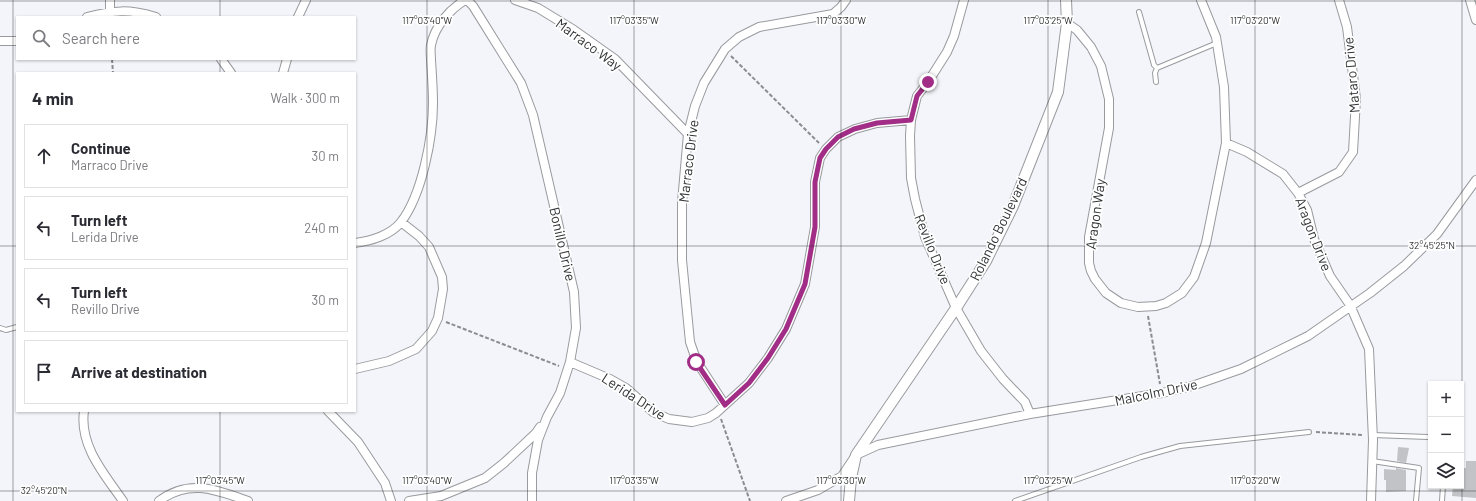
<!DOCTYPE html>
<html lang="en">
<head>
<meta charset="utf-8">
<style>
  body { margin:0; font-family:Barlow,sans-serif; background:#f2f2f3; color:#2b2b33 }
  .controls { position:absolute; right:12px; bottom:12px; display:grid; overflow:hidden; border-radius:0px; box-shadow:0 1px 3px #0004 }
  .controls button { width:36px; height:36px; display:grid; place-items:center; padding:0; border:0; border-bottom:1px solid #e1e1e2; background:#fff; color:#2b2b33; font:20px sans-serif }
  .stop { position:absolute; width:12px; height:12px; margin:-9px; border:3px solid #a12d87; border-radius:50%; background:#fff }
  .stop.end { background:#a12d87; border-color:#fff; box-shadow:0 1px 4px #0008 }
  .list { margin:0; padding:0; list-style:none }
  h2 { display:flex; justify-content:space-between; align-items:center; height:52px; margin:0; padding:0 16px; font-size:17px }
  h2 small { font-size:13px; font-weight:400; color:#7c7c81 }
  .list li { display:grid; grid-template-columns:26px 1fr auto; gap:12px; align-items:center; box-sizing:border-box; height:64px; margin:0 8px 8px; padding:0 8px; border:1px solid #e1e1e2; border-radius:0px }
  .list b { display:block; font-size:15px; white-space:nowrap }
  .list p { margin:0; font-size:13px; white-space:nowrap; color:#7c7c81 }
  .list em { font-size:13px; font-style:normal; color:#7c7c81 }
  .icon { flex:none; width:22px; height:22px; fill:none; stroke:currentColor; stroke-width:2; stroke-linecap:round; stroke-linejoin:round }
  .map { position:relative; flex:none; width:1476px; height:501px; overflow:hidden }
  .search { position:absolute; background:#fff; box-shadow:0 1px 3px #0004; left:16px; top:16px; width:340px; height:44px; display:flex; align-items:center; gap:10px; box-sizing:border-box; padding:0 14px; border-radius:0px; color:#7c7c81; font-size:15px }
  .panel { position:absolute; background:#fff; box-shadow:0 1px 3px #0004; left:16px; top:72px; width:340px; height:340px; border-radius:0px }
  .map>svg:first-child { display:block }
</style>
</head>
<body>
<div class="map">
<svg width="1476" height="501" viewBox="0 0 1476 501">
  <rect width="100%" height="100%" fill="#f3f5fa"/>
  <path fill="#c2c3c7" d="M1398 447 1409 448 1406 463 1397 461Z
    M1466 461H1476V498L1452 496 1453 486H1461V468H1466Z
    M1396 468 1406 470V491L1386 492V480H1384V469L1396 470Z"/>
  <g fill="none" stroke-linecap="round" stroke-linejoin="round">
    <g stroke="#989a9d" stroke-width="6">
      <path id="service" d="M1139 12 1154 65 1157 68 1217 43
        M1156 82 1155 73 1157 68
        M0 328 6 330 17 327
        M1373 435 1428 437
        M1372 461 1419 468 1416 501
        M1015 501 1141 457 1180 446 1309 432
        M1442 501 1443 486"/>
    </g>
    <g stroke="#989a9d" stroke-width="10">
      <path id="minor" d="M467 0 473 6 521 83 533 115 574 292 576 328 570 362 560 393 547 417 538 440 532 473V501
        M515 0 538 8 574 30 615 59 688 134
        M964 0 954 36 947 52 928 82 917 96 911 120 910 136 911 178 915 199 925 237 956 308 981 351 1003 379 1025 402 1030 414
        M1470 0 1476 20
        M110 11V0
        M87 17C114 10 129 9 156 17
        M298 17 306 0
        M1067 23 1077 30 1091 47 1101 66 1109 99V128L1089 237V263L1091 271 1095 279 1106 293 1121 303 1138 307 1156 306 1166 303 1182 293 1194 277 1206 243 1226 143 1224 87 1216 37 1201 0
        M0 41H17
        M221 59 231 73
        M283 73 287 59
        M1226 143 1247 152 1283 174 1298 193 1307 210 1314 239 1330 276 1350 305 1369 349 1373 440 1371 501
        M1298 193 1339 172 1353 152 1356 99 1347 27 1339 0
        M355 243C371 241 391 235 401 222 422 195 433 137 433 103 433 89 432 75 431 60 431 56 430 50 431 45 435 26 449 10 465 0
        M570 362 610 379 626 388 653 412 669 419 692 422 708 418 716 413 749 383 768 358 786 329 805 284 815 227V182L820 158 826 149 838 137 855 129 877 123 911 120
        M355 369 389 361 416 349 432 331 438 318 443 289 442 277 429 247 419 236 401 222
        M725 405 697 362 690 342 682 260V202L688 134 695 106 704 83 725 49 739 37 759 27 833 14 841 7 846 0
        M84 411C79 446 105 475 123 501
        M328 411 358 442 385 483 391 501
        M159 501C189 478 217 490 248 501
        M409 501 441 496 485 478 504 463 536 433 540 427
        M786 501 818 490 842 476 856 455 878 445 1030 414 1162 393 1192 386 1241 369 1308 336 1370 293 1404 266 1437 234 1476 180"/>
    </g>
    <g stroke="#989a9d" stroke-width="12">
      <path id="tertiary" d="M849 501 851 478 856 455 956 308 986 261 1013 206 1058 92 1067 23 1066 0"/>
    </g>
    <path stroke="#8a8c8f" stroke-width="2" stroke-dasharray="4 2" stroke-linecap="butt" d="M731 56 819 143
      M112 59 113 73
      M1148 316 1160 384
      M446 322 559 366
      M721 419 750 501
      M1316 432 1363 435"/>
    <use href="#service" stroke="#fff" stroke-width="4"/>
    <use href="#minor" stroke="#fff" stroke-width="8"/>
    <use href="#tertiary" stroke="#fff" stroke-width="10"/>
  </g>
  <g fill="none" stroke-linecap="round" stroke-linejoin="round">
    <path stroke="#a12d87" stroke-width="5" d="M696 362 725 405 749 383 768 358 786 329 805 284 815 227V182L820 158 826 149 838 137 854 129 877 123 911 120 917 96 928 82"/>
  </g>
  <path fill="none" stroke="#323335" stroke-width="1" stroke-opacity="0.45" d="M13 0V501M220 0V17M427 0V501M634 0V501M841 0V501M1048 0V501M1255 0V501M1462 0V501M0 1H1476M220 59V73M0 246H17M355 246H1476M220 411V501M0 491H1476"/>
  <g text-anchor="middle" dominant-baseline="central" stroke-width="3.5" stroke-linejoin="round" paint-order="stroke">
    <g font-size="14" fill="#323335" stroke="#fff">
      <text transform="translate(589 44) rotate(36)">Marraco Way</text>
      <text transform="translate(1351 75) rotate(-95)">Mataro Drive</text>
      <text transform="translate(688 161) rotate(-83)">Marraco Drive</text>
      <text transform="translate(1095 214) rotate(-82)">Aragon Way</text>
      <text transform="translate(998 229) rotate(-64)">Rolando Boulevard</text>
      <text transform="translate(1314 234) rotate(69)">Aragon Drive</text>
      <text transform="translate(563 244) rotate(77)">Bonillo Drive</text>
      <text transform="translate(933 249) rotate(68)">Revillo Drive</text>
      <text transform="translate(1156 392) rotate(-12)">Malcolm Drive</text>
      <text transform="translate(634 396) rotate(33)">Lerida Drive</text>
    </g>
  </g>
  <g font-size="10" text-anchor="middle" fill="#323335" stroke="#fff" stroke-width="3.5" stroke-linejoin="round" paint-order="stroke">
    <text x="427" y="24">117°03'40"W</text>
    <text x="634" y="24">117°03'35"W</text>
    <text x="841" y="24">117°03'30"W</text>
    <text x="1048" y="24">117°03'25"W</text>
    <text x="1255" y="24">117°03'20"W</text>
    <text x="1432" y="249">32°45'25"N</text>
    <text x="220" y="484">117°03'45"W</text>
    <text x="427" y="484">117°03'40"W</text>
    <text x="634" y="484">117°03'35"W</text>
    <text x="841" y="484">117°03'30"W</text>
    <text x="1048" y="484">117°03'25"W</text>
    <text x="1255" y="484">117°03'20"W</text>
    <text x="44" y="494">32°45'20"N</text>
  </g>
</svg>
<div class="controls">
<button>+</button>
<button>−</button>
<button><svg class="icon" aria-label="layers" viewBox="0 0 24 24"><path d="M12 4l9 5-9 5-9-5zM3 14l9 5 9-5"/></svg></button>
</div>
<div class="stop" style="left:696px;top:362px"></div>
<div class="stop end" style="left:928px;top:82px"></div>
<div class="search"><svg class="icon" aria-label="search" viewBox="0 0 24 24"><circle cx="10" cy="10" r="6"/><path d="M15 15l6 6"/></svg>Search here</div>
<section class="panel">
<h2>4 min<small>Walk · 300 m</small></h2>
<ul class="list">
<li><svg class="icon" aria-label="ahead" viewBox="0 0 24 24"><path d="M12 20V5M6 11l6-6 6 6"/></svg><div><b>Continue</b><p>Marraco Drive</p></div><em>30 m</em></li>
<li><svg class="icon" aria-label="left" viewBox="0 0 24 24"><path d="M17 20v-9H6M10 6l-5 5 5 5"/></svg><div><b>Turn left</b><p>Lerida Drive</p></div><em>240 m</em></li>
<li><svg class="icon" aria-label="left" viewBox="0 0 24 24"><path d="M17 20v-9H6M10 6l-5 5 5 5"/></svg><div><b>Turn left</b><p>Revillo Drive</p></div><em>30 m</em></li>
<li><svg class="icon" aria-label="arrive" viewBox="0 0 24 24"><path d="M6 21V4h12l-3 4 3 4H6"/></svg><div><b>Arrive at destination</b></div></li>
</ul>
</section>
</div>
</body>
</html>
